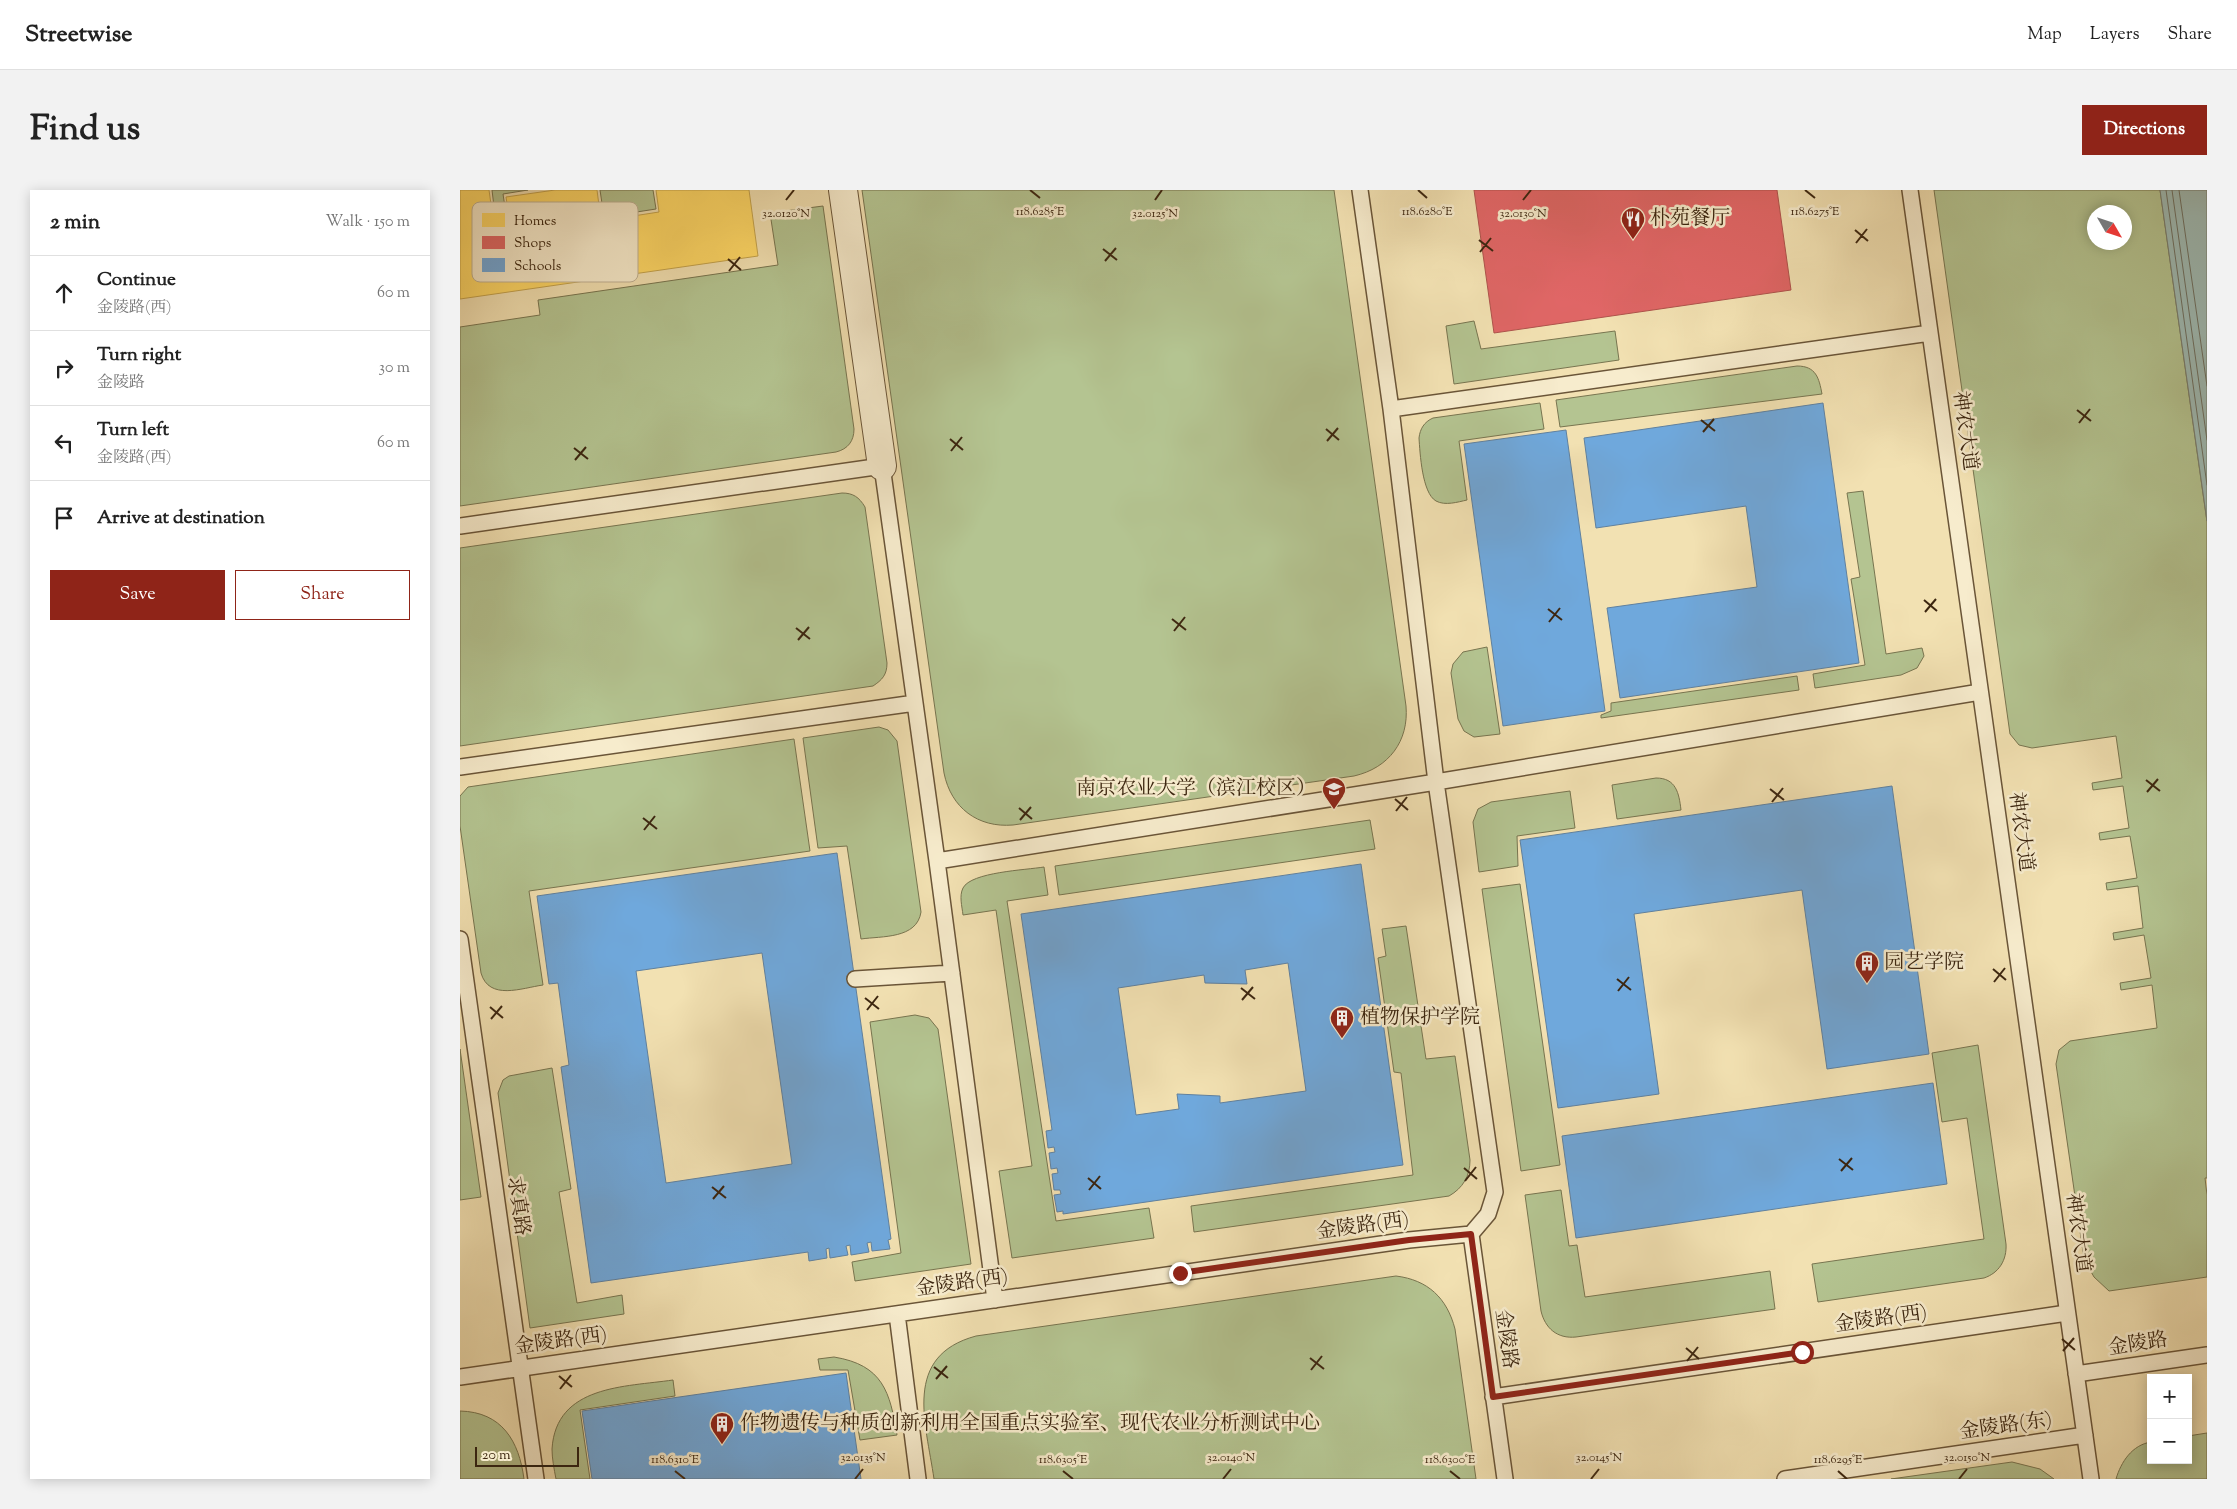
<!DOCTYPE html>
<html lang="en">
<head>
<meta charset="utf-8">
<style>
  body { margin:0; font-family:"Sorts Mill Goudy","Noto Serif SC",serif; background:#f2f2f2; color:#222 }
  .controls { position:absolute; right:15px; bottom:15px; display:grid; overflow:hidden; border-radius:0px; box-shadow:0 2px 12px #0003 }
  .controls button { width:45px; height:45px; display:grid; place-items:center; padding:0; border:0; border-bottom:1px solid #e0e0e0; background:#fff; color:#222; font:25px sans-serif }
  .compass { position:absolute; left:1627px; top:15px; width:45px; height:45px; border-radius:50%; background:#fff; box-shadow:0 2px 12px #0003; rotate:129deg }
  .scale { position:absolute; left:15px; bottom:12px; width:104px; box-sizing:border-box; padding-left:5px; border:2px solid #3c2610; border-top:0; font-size:14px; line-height:18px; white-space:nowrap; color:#3c2610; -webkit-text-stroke:4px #f7eccd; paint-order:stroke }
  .stop { position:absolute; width:15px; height:15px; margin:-11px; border:4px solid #8f2418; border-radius:50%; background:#fff }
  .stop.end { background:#8f2418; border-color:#fff; box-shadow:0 1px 5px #0008 }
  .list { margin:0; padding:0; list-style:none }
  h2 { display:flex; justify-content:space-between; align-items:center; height:65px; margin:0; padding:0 20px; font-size:21px }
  h2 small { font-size:16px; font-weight:400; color:#767676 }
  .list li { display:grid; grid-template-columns:32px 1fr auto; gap:15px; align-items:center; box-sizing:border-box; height:75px; padding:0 20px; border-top:1px solid #e0e0e0 }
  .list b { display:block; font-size:19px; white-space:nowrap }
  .list p { margin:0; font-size:16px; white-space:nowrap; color:#767676 }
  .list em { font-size:16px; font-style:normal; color:#767676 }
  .actions { display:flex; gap:10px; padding:15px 20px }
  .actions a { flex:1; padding:11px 0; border:1px solid #8f2418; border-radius:0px; text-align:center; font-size:18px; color:#8f2418 }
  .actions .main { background:#8f2418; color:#fff }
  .icon { flex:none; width:28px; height:28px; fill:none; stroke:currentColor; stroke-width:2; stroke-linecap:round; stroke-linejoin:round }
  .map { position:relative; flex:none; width:1747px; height:1289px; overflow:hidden; border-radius:0px }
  header { display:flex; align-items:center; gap:30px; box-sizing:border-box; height:70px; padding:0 25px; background:#fff; border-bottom:1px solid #e0e0e0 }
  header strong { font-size:24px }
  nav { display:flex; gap:28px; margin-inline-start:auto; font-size:18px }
  .intro { display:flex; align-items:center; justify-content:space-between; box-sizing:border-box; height:120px; padding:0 30px }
  h1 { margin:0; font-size:35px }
  .button { padding:12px 22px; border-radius:0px; background:#8f2418; color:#fff; font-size:18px; font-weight:700 }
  main { display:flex; gap:30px; padding:0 30px }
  aside { flex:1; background:#fff; border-radius:0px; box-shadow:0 2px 12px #0003 }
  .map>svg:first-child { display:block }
</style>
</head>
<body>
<header>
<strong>Streetwise</strong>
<nav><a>Map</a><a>Layers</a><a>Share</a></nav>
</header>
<div class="intro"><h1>Find us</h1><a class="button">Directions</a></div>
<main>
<aside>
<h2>2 min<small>Walk · 150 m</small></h2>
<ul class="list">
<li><svg class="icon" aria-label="ahead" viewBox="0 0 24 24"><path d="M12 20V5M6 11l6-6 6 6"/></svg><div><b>Continue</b><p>金陵路(西)</p></div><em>60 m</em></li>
<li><svg class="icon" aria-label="right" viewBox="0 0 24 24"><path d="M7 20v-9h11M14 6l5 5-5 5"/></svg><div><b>Turn right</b><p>金陵路</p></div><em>30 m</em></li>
<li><svg class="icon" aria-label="left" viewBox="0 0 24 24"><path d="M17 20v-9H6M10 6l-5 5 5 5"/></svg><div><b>Turn left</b><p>金陵路(西)</p></div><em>60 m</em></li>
<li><svg class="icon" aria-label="arrive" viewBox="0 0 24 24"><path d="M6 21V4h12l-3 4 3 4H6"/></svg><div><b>Arrive at destination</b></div></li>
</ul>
<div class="actions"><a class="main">Save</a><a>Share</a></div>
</aside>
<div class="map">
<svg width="1747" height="1289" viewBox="0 0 1747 1289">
  <rect width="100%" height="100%" fill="#f2e1b2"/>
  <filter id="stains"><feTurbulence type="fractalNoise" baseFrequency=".004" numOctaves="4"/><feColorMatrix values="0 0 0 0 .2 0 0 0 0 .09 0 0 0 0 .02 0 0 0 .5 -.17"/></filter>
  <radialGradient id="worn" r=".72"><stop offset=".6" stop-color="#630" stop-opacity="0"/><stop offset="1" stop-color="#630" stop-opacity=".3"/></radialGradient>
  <path fill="#b4c491" stroke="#787550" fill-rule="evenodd" d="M32 0H68L43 4 46 24 35 25Z
    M140 0H193L196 19 144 27Z
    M402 0H874L946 516C949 551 929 578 894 586L553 635C518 638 491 618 484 583Z
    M1474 0H1700L1747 332V988H1745L1747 1005V1087L1649 1101 1634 1087 1624 1069 1596 874 1599 860 1610 851 1697 838 1692 795 1661 800 1660 793 1691 788 1684 745 1654 750 1653 743 1683 738 1678 696 1647 700 1646 693 1677 688 1670 646 1640 650 1639 643 1669 638 1663 596 1633 600 1632 593 1662 588 1656 546 1572 558 1559 555 1550 544ZM1634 22H1664V52H1634Z
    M363 16 394 239C394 251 388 259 376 262L0 316V137L80 125 78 110 318 75 310 23Z
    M1014 131 1021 159 1155 141 1159 170 994 194 986 136Z
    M1337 176C1356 176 1359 188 1362 204L1100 237 1096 210Z
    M1080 213 1084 239 999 251 1007 310C998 312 985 316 976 311 962 303 960 263 959 248 960 239 964 232 973 228Z
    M1403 301 1426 464 1462 458 1464 466 1457 478 1441 485 1355 498 1353 484 1405 475 1391 389 1400 387 1387 303Z
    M382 303C393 303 399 307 405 317L427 473C427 485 422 490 413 496L0 556V358Z
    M1027 457 1040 544 1014 547 1004 541 998 529 991 483 993 474 1003 462Z
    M1337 486 1339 500 1141 528V525L1151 521V513Z
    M419 537 428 540 437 551 461 722C457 749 422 746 401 749L387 656 358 658 343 548Z
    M334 549 350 661 69 701 83 795C62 798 29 811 21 783L0 636V606L8 597Z
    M1196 588C1216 588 1219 603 1221 620L1157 629 1152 595Z
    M1110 601 1115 638 1057 646 1058 676 1019 682 1013 632 1018 619 1031 612Z
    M910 630 915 659 599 705 595 676Z
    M584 677 588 705 547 711 596 1031 689 1018 694 1048 552 1068 539 981 572 976 536 720 503 725C502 716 499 706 503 698 511 682 566 680 584 677Z
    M1060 694 1100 975 1061 981 1022 699Z
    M946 736 966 869 995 866 1010 970C1010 986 1003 998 989 1006L734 1042 731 1016 953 985 941 883 934 882 918 768 926 766 922 739Z
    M455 825 469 828 478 839 511 1074 395 1091 392 1072 441 1063 410 832Z
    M1518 855 1546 1054C1547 1070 1539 1083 1524 1088L1358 1112 1352 1074 1524 1049 1507 928 1482 932 1472 863Z
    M0 859 21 1007 0 1010Z
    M92 878 111 999 99 1002 117 1113 162 1105 164 1124 70 1138 38 903 43 890 49 886Z
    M1101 1000 1109 1056 1117 1055 1125 1107 1310 1081 1315 1119 1116 1147C1097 1149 1085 1138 1081 1121L1065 1005Z
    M936 1086C968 1090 987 1108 995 1139L1016 1289H474C466 1233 442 1166 516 1146Z
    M374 1167C423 1175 430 1202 437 1245L400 1250 388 1180H360L358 1169Z
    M213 1190 215 1206 120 1220 130 1289H96C94 1279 92 1268 92 1259 96 1195 165 1197 213 1190Z
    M0 1221C42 1222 59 1251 64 1289H0Z
    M1747 1243V1289H1656C1661 1272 1672 1255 1691 1252V1270H1728V1246Z
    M1552 1272 1580 1279 1594 1289H1431Z"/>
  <path fill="#9ebbb5" stroke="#777f73" d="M1700 0H1747V331Z"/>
  <path fill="#ffd966" stroke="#c4a34c" d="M0 0H29L33 29 49 27 46 7 95 0H137L141 31 199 22 196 0H289L298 66 0 109Z"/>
  <path fill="#e06666" stroke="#af534c" d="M1014 0H1317L1331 100 1034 143Z"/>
  <path fill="#6fa8dc" stroke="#60819f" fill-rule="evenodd" d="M1363 213 1399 473 1160 508 1147 418 1297 397 1286 316 1136 338 1124 248Z
    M1106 240 1145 521 1043 536 1004 254Z
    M1432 596 1469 864 1367 879 1342 700 1174 724 1199 904 1098 918 1060 650Z
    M377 663 431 1049 428 1050 430 1059 412 1061 411 1052 407 1053 409 1062 391 1065 390 1055 386 1056 388 1065 370 1068 369 1058 366 1059 367 1068 349 1071 348 1062 131 1093 101 877 109 875 98 793 89 794 77 706ZM302 763 332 974 206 993 176 781Z
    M901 674 943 975 603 1024V1021L597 1022 594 1005 601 1004 600 1000H594L592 984 598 983 597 978 591 979 589 963 595 962 594 957 588 958 586 941 592 940 561 724ZM828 773 846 901 760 913V906L717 904 719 919 676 925 658 798 744 785 745 793 787 794 785 780Z
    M1473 893 1487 994 1116 1048 1102 946Z
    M386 1183 401 1289H132L122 1221Z"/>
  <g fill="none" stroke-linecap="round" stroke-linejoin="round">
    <path stroke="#6d7062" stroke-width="1" d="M1706 0 1747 295
      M1712 0 1747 250
      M1719 0 1747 196"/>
    <g stroke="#6a5538" stroke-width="18">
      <path id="service" d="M900 0 931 219 976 592 1035 1002 1028 1024 1011 1044
        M1450 0 1631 1289
        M931 219 1470 143
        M0 336 422 276 477 671 535 1110
        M0 577 455 513
        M477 671 976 592 1520 502
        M0 749 76 1289
        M395 789 492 783
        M1011 1044 1045 1289
        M437 1124 458 1289
        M1616 1184 1747 1165
        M0 1187 949 1050 1011 1044
        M1033 1207 1607 1123
        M1325 1289 1625 1245"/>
    </g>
    <g stroke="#6a5538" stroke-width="30">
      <path id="minor" d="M383 0 422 276"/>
    </g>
    <use href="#service" stroke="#f7eccd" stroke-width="15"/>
    <use href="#minor" stroke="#f7eccd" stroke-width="28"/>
  </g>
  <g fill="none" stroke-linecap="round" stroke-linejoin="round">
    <path stroke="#8f2418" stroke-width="6" d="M720 1083 949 1050 1011 1044 1033 1207 1342 1162"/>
  </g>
  <path fill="none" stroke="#3c2610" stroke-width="2" d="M570 0 580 8M958 0 967 8M1345 0 1355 8M326 10 334 0M695 10 702 0M1063 10 1071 0M1395 40 1408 51M1019 50 1033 61M1396 53 1407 39M643 59 657 70M1020 62 1031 48M268 69 281 80M645 71 656 58M269 81 280 67M1617 220 1631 231M1241 230 1255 241M1619 233 1630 219M866 239 879 250M1243 242 1254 229M490 249 503 260M867 251 878 238M114 258 128 269M491 261 502 247M115 270 126 257M1464 410 1477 421M1088 419 1102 430M1465 422 1476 409M712 429 726 440M1089 432 1100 418M336 438 350 449M714 441 725 427M338 450 349 437M1686 590 1700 601M1310 599 1324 610M1687 602 1698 589M935 609 948 620M1312 612 1323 598M559 618 572 629M936 621 947 607M183 628 197 639M560 630 571 617M184 640 195 626M1533 779 1546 790M1157 789 1171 800M1534 792 1545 778M781 798 795 809M1158 801 1169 787M405 808 419 819M782 810 793 797M30 817 43 828M407 820 418 806M31 829 42 816M1379 969 1393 980M1004 978 1017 989M1381 981 1392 968M628 988 641 999M1005 991 1016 977M252 997 266 1008M629 1000 640 986M253 1009 264 996M1602 1149 1615 1160M1226 1158 1239 1169M1603 1161 1614 1148M850 1168 864 1179M1227 1171 1238 1157M474 1177 488 1188M851 1180 862 1166M99 1186 112 1197M476 1189 487 1176M100 1199 111 1185M215 1281 225 1289M603 1281 613 1289M990 1281 1000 1289M1378 1281 1387 1289M395 1289 403 1279M763 1289 771 1279M1131 1289 1139 1279M1499 1289 1507 1279"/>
  <defs>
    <g id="restaurant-pin" transform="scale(1.25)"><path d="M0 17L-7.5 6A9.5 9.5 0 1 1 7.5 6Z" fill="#8f2418" stroke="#f7eccd"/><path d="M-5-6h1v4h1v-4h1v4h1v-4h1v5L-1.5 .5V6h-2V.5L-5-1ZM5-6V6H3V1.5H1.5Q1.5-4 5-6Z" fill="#fff"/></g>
    <g id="university-pin" transform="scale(1.25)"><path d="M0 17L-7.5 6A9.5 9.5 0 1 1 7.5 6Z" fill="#8f2418" stroke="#f7eccd"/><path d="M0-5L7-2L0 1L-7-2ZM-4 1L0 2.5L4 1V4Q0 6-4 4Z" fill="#fff"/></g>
    <g id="building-pin" transform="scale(1.25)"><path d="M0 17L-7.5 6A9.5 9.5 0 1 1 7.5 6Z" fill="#8f2418" stroke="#f7eccd"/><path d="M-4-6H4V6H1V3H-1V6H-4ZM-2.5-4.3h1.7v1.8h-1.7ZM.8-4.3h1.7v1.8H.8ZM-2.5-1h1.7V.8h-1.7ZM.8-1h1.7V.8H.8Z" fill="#fff"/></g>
  </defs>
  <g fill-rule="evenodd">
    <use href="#restaurant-pin" x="1173" y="29"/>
    <use href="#university-pin" x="874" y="599"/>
    <use href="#building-pin" x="1407" y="773"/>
    <use href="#building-pin" x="882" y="828"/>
    <use href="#building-pin" x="262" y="1234"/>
  </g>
  <g text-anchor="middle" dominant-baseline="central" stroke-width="5" stroke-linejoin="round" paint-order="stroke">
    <g font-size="20" fill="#3c2610" stroke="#f7eccd" text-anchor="start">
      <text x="1190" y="29">朴苑餐厅</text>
      <text x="856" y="599" text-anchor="end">南京农业大学（滨江校区）</text>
      <text x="1424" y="773">园艺学院</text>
      <text x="900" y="828">植物保护学院</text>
      <text x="280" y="1234">作物遗传与种质创新利用全国重点实验室、现代农业分析测试中心</text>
    </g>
    <g font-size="20" fill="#3c2610" stroke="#f7eccd">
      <text transform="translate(1504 241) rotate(82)">神农大道</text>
      <text transform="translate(1560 642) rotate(82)">神农大道</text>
      <text transform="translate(57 1016) rotate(82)">求真路</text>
      <text transform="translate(903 1037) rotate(-8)">金陵路(西)</text>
      <text transform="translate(1617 1043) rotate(82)">神农大道</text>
      <text transform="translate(502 1094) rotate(-8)">金陵路(西)</text>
      <text transform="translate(1421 1130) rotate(-8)">金陵路(西)</text>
      <text transform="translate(1045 1149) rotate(82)">金陵路</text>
      <text transform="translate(101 1152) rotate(-8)">金陵路(西)</text>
      <text transform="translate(1678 1155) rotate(-9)">金陵路</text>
      <text transform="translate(1546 1237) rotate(-8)">金陵路(东)</text>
    </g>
  </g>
  <rect x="12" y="12" width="166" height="80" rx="8" fill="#f7eccd" stroke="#bfb194" stroke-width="1"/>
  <rect x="22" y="23" width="23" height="14" fill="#ffd966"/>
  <rect x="22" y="46" width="23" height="13" fill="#e06666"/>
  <rect x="22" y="68" width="23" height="14" fill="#6fa8dc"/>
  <g font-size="14" fill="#3c2610">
    <text x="54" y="35">Homes</text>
    <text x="54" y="57">Shops</text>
    <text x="54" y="80">Schools</text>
  </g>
  <g font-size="12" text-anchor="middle" fill="#3c2610" stroke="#f7eccd" stroke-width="5" stroke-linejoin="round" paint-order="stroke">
    <text x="580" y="25">118.6285°E</text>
    <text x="967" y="25">118.6280°E</text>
    <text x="1355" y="25">118.6275°E</text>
    <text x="326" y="27">32.0120°N</text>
    <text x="695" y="27">32.0125°N</text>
    <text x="1063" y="27">32.0130°N</text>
    <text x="403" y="1271">32.0135°N</text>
    <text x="771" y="1271">32.0140°N</text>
    <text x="1139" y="1271">32.0145°N</text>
    <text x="1507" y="1271">32.0150°N</text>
    <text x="215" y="1273">118.6310°E</text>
    <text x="603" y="1273">118.6305°E</text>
    <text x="990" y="1273">118.6300°E</text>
    <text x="1378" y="1273">118.6295°E</text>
  </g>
  <rect width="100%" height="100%" filter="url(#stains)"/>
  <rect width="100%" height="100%" fill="url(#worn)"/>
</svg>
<div class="controls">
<button>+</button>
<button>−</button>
</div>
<svg class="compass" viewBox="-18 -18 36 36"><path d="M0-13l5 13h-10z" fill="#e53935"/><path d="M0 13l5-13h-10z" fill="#767676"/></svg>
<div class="scale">20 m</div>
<div class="stop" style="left:1342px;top:1162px"></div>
<div class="stop end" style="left:720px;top:1083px"></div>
</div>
</main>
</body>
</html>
